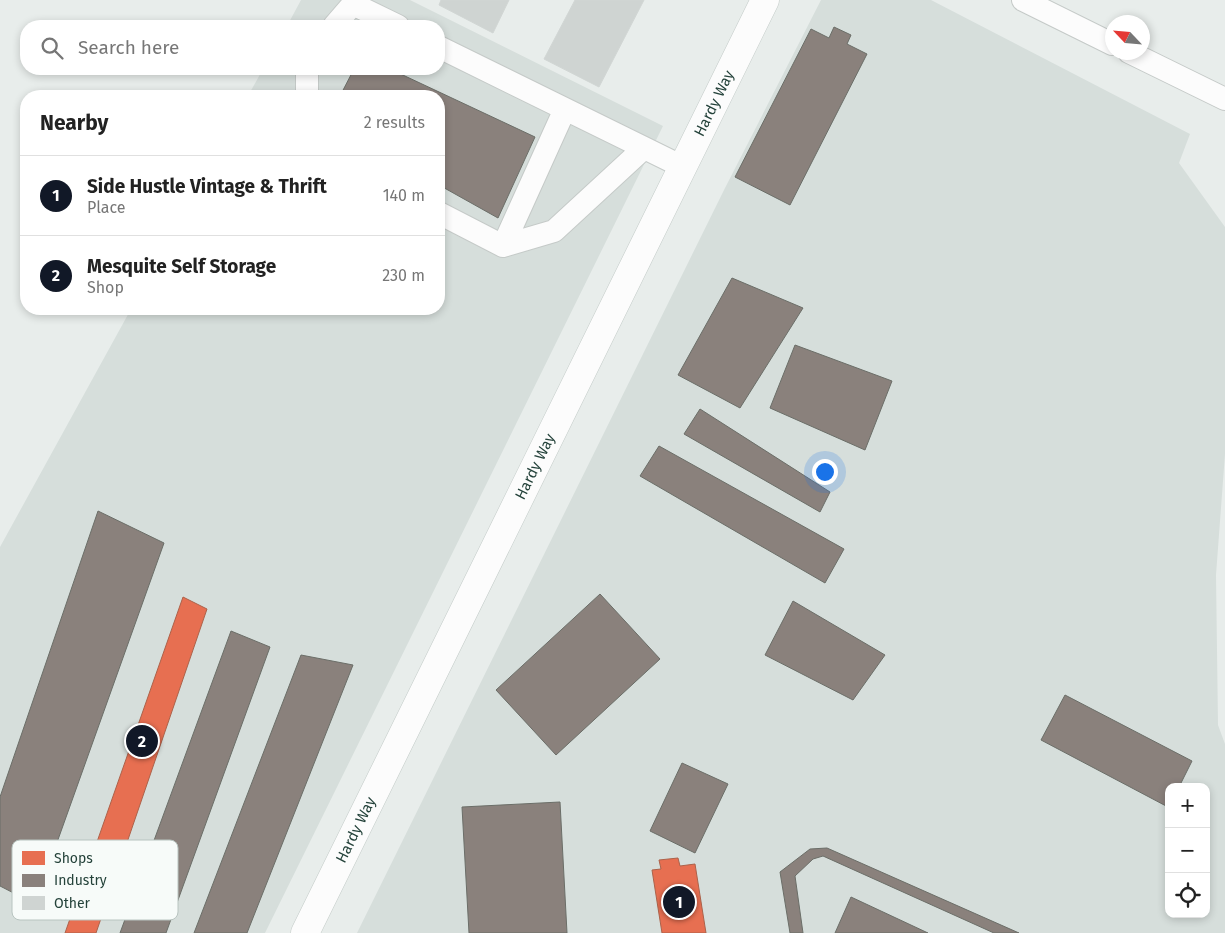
<!DOCTYPE html>
<html lang="en">
<head>
<meta charset="utf-8">
<style>
  body { margin:0; font-family:"Fira Sans",sans-serif; background:#f2f2f2; color:#222 }
  .controls { position:absolute; right:15px; bottom:15px; display:grid; overflow:hidden; border-radius:10px; box-shadow:0 2px 8px #0003 }
  .controls button { width:45px; height:45px; display:grid; place-items:center; padding:0; border:0; border-bottom:1px solid #e0e0e0; background:#fff; color:#222; font:25px sans-serif }
  .compass { position:absolute; left:1105px; top:15px; width:45px; height:45px; border-radius:50%; background:#fff; box-shadow:0 2px 8px #0003; rotate:296deg }
  .you { position:absolute; left:824px; top:471px; width:18px; height:18px; margin:-12px; border:4px solid #fff; border-radius:50%; background:#1a73e8; box-shadow:0 0 0 8px #1a73e833 }
  .badge { display:grid; place-items:center; width:32px; height:32px; border-radius:50%; background:#111827; color:#fff; font-size:16px; font-weight:700 }
  .pin { position:absolute; translate:-50% -50%; border:2px solid #fff; box-shadow:0 1px 5px #0006 }
  .list { margin:0; padding:0; list-style:none }
  h2 { display:flex; justify-content:space-between; align-items:center; height:65px; margin:0; padding:0 20px; font-size:21px }
  h2 small { font-size:16px; font-weight:400; color:#767676 }
  .list li { display:grid; grid-template-columns:32px 1fr auto; gap:15px; align-items:center; box-sizing:border-box; height:80px; padding:0 20px; border-top:1px solid #e0e0e0 }
  .list b { display:block; font-size:19px; white-space:nowrap }
  .list p { margin:0; font-size:16px; white-space:nowrap; color:#767676 }
  .list em { font-size:16px; font-style:normal; color:#767676 }
  .icon { flex:none; width:28px; height:28px; fill:none; stroke:currentColor; stroke-width:2; stroke-linecap:round; stroke-linejoin:round }
  .map { position:relative; flex:none; width:1225px; height:933px; overflow:hidden }
  .search { position:absolute; background:#fff; box-shadow:0 2px 8px #0003; left:20px; top:20px; width:425px; height:55px; display:flex; align-items:center; gap:12px; box-sizing:border-box; padding:0 18px; border-radius:20px; color:#767676; font-size:19px }
  .panel { position:absolute; background:#fff; box-shadow:0 2px 8px #0003; left:20px; top:90px; width:425px; height:225px; border-radius:20px }
  .map>svg:first-child { display:block }
</style>
</head>
<body>
<div class="map">
<svg width="1225" height="933" viewBox="0 0 1225 933">
  <rect width="100%" height="100%" fill="#e8edeb"/>
  <path fill="#d6dedb" fill-rule="evenodd" d="M301 0H410L663 126 265 933H0V547L131 309H439V96H248L263 69H439V26H287Z
    M821 0H931L1190 134 1179 163 1225 227V454L1216 575 1218 725 1225 744V933H357L725 188ZM1169 787H1206V914H1169Z"/>
  <path fill="#e76f51" stroke="#ac624a" d="M183 597 207 609 96 933H65Z
    M678 858 680 866 695 864 706 933H662L652 870 661 869 659 860Z"/>
  <path fill="#8a817c" stroke="#6b6e68" d="M834 27 851 35 847 44 867 54 790 205 735 177 811 29 829 38Z
    M354 69H390L535 137 498 218 439 185V96H340Z
    M732 278 803 308 740 408 678 375Z
    M795 345 892 381 865 450 770 408Z
    M700 409 830 492 820 512 684 434Z
    M659 446 844 549 825 583 640 476Z
    M98 511 164 543 35 904 0 886V797Z
    M600 594 660 659 556 755 496 690Z
    M793 601 885 655 853 700 765 655Z
    M231 631 270 647 166 933H120Z
    M301 655 353 665 247 933H194Z
    M1065 695 1192 761 1179 787H1169L1168 807 1041 740Z
    M682 763 728 784 695 853 650 831Z
    M560 802 567 933H469L462 807Z
    M827 848 1019 933H994L823 856 813 859 795 876 803 933H790L780 872 810 849Z
    M851 897 928 933H835Z"/>
  <path fill="#cfd4d2" stroke="#d1d6d4" d="M441 0H509L493 33 439 5Z
    M575 0H644L599 87 544 59Z"/>
  <g fill="none" stroke-linecap="round" stroke-linejoin="round">
    <g stroke="#c5cac8" stroke-width="24">
      <path id="street" d="M1023 0 1112 44
        M334 26 353 4 398 26
        M439 47 683 167
        M1129 52 1225 99
        M307 96V69
        M439 213 503 246 565 109
        M503 246 554 231 644 148"/>
    </g>
    <g stroke="#c3cbc8" stroke-width="29">
      <g id="secondary">
        <path id="s1" d="M305 933 765 0"/>
      </g>
    </g>
    <use href="#street" stroke="#fcfcfc" stroke-width="22"/>
    <use href="#secondary" stroke="#fcfcfc" stroke-width="28"/>
  </g>
  <g text-anchor="middle" dominant-baseline="central" stroke-width="5" stroke-linejoin="round" paint-order="stroke">
    <g font-size="15" fill="#24423a" stroke="#f7fbf9">
      <text stroke="none"><textPath href="#s1" startOffset="925">Hardy Way</textPath></text>
      <text stroke="none"><textPath href="#s1" startOffset="520">Hardy Way</textPath></text>
      <text stroke="none"><textPath href="#s1" startOffset="115">Hardy Way</textPath></text>
    </g>
  </g>
  <rect x="12" y="840" width="166" height="80" rx="8" fill="#f7fbf9" stroke="#b8c4c0" stroke-width="1"/>
  <rect x="22" y="851" width="23" height="14" fill="#e76f51"/>
  <rect x="22" y="874" width="23" height="13" fill="#8a817c"/>
  <rect x="22" y="896" width="23" height="14" fill="#cfd4d2"/>
  <g font-size="14" fill="#24423a">
    <text x="54" y="863">Shops</text>
    <text x="54" y="885">Industry</text>
    <text x="54" y="908">Other</text>
  </g>
</svg>
<div class="controls">
<button>+</button>
<button>−</button>
<button><svg class="icon" aria-label="locate" viewBox="0 0 24 24"><circle cx="12" cy="12" r="6"/><path d="M12 2v4M12 18v4M2 12h4M18 12h4"/></svg></button>
</div>
<svg class="compass" viewBox="-18 -18 36 36"><path d="M0-13l5 13h-10z" fill="#e53935"/><path d="M0 13l5-13h-10z" fill="#767676"/></svg>
<div class="you"></div>
<div class="pin badge" style="left:679px;top:902px">1</div>
<div class="pin badge" style="left:142px;top:741px">2</div>
<div class="search"><svg class="icon" aria-label="search" viewBox="0 0 24 24"><circle cx="10" cy="10" r="6"/><path d="M15 15l6 6"/></svg>Search here</div>
<section class="panel">
<h2>Nearby<small>2 results</small></h2>
<ul class="list">
<li><span class="badge">1</span><div><b>Side Hustle Vintage &amp; Thrift</b><p>Place</p></div><em>140 m</em></li>
<li><span class="badge">2</span><div><b>Mesquite Self Storage</b><p>Shop</p></div><em>230 m</em></li>
</ul>
</section>
</div>
</body>
</html>
